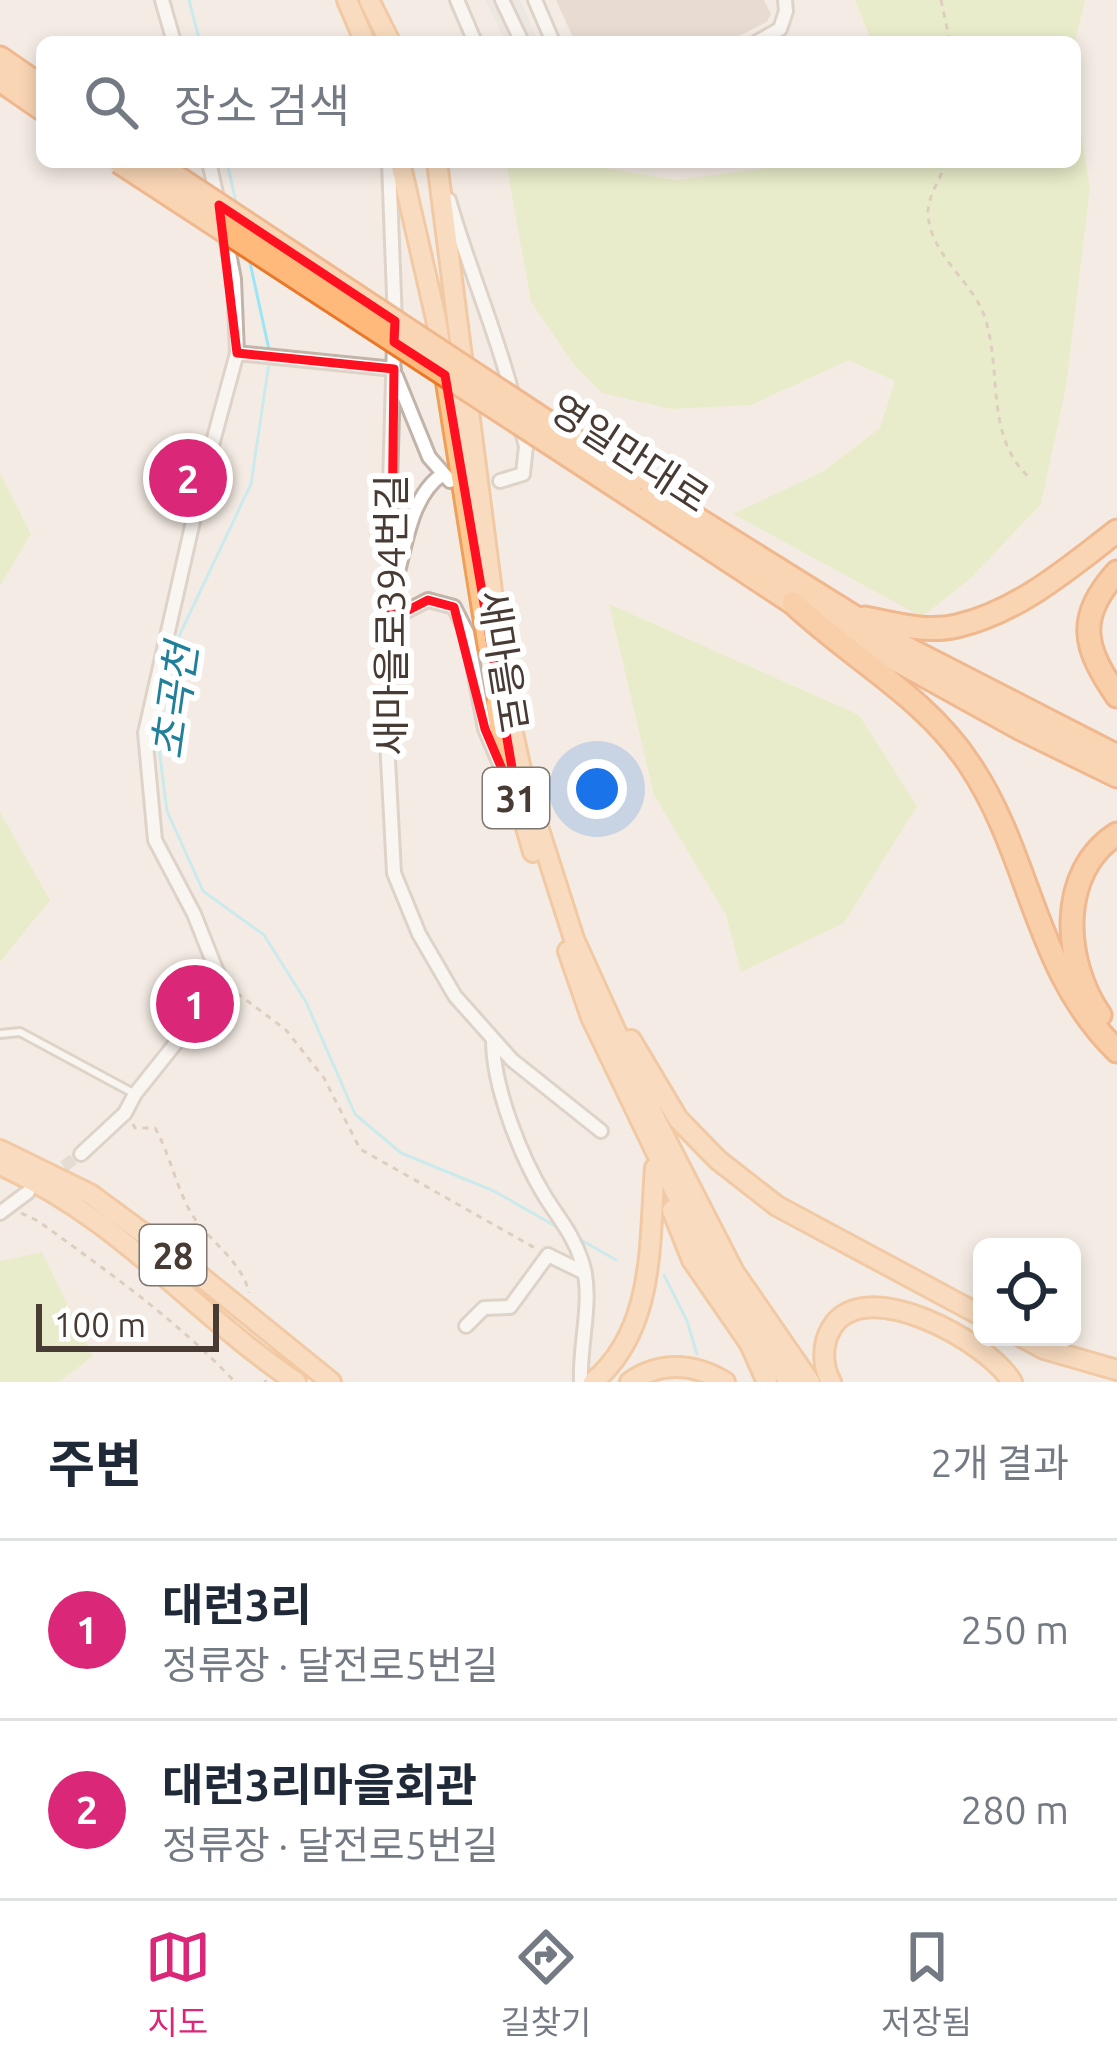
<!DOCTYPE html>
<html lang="ko">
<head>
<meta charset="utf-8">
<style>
  body { margin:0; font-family:Ubuntu,"Noto Sans KR",sans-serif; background:#f6f6f7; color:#1f2937 }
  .controls { position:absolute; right:36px; bottom:36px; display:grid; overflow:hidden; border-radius:18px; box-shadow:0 6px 18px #0003 }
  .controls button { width:108px; height:108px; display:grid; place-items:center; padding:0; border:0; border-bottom:3px solid #e0e1e3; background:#fff; color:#1f2937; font:60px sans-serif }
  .scale { position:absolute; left:36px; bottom:30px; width:183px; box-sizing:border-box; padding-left:12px; border:6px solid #473b34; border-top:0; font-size:33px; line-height:42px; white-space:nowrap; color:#473b34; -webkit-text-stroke:9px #fff; paint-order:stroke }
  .you { position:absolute; left:597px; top:789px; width:42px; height:42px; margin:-30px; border:9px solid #fff; border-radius:50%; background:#1a73e8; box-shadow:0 0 0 18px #1a73e833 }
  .badge { display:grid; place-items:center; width:78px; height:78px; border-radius:50%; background:#db2777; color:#fff; font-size:39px; font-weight:700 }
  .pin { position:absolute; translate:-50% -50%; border:6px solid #fff; box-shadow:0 3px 12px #0006 }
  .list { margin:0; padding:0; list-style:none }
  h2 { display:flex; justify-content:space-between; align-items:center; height:156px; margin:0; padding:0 48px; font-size:51px }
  h2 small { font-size:39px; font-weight:400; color:#747a83 }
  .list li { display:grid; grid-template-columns:78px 1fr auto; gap:36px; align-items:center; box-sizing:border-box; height:180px; padding:0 48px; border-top:3px solid #e0e1e3 }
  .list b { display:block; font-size:45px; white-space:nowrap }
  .list p { margin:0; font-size:39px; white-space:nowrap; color:#747a83 }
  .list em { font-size:39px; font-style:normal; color:#747a83 }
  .icon { flex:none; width:66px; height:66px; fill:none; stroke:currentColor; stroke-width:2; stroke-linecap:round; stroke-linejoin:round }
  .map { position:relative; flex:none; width:1117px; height:1382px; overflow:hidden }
  .search { position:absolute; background:#fff; box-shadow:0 6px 18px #0003; left:36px; right:36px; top:36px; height:132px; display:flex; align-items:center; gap:30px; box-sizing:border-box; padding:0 42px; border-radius:18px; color:#747a83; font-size:45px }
  .sheet { height:516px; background:#fff }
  nav { display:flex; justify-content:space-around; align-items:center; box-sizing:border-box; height:168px; border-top:3px solid #e0e1e3; background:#fff; font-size:33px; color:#747a83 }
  nav a { display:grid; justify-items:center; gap:6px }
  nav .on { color:#db2777 }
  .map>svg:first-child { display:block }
</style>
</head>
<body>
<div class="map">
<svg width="1117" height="1382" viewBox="0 0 1117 1382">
  <rect width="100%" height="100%" fill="#f4ece4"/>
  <path fill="#dcecaa" d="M855 0H1085L1075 42H872Z
    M1075 99 1090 187 1066 387 1041 504 971 578 922 617 733 514 822 472 880 428 895 381 849 360 751 405 671 409 602 393 574 365 531 302 506 162H569L676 180 814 162H1075Z
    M0 473 31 534 0 586Z
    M609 604 859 715 917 806 844 923 741 972 726 915 654 795Z
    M0 812 50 900 0 962Z
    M42 1252 93 1356 59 1382H0V1261Z"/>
  <path fill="#e4e0dd" d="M485 0H520L539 42H506Z"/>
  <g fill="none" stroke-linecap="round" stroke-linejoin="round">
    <path stroke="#9be5f6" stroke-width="3" d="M189 0 200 42
      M227 162 237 207
      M249 258 270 354
      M269 363 251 484 180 634 159 748 167 811 203 891 264 935 306 1002 355 1114 401 1153 494 1191 557 1227
      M576 1237 616 1260
      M664 1275 687 1321 697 1354"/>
  </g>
  <path fill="#d9c7bc" d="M556 0H764L771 14 767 22 727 42H575Z"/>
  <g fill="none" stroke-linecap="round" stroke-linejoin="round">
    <path stroke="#d1c9c1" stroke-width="12" stroke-dasharray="12 6" stroke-linecap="butt" d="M49 1177 81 1154"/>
    <g stroke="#c3b4a9" stroke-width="12">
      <path id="service" d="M0 1034 20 1032 135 1094"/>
    </g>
    <g stroke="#c3b4a9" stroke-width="18">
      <path id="minor" d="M162 0 174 42
        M457 0 475 42
        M502 0 522 42
        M535 0 553 42
        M757 42 780 29 786 11 785 0
        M209 162 218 202
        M389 162 395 323
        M449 200C468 267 496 330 513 397
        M394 343 390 485 392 592 386 721 394 873 419 934 455 996 512 1060 601 1131
        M237 353 394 369
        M396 376 429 457 450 481
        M500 481 523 474 526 446 521 428
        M396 579C406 544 411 495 443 474
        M391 619 428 600 454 607 467 633 485 729 502 769
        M493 1040C493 1087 521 1158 546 1198 560 1220 574 1236 582 1262 594 1299 579 1343 581 1382
        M81 1154 125 1113 135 1094 187 1029 225 992 194 914 155 840 145 733 201 486 237 353 234 279 225 233
        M0 1213 28 1192
        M466 1326 484 1308 510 1307 548 1255 585 1273"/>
    </g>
    <g stroke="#eda059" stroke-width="24">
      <path id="primary" d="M347 0 365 42
        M369 0 390 42
        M400 162 436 319 488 647
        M437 162 506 701 524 783 574 939 656 1120 734 1272 810 1382
        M496 704 501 740 533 852
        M568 951 591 1017 709 1262 789 1382
        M631 1040 678 1119 718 1160 777 1206 982 1316
        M0 1150 90 1194 189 1267 331 1382
        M0 1165C120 1218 191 1311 296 1382
        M672 1210 692 1260 750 1344 767 1382
        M1022 1337 1044 1349 1117 1370
        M593 1382C656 1329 649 1241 655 1168
        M630 1382C660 1361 694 1363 725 1382
        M831 1382C822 1366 822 1344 831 1329 862 1272 988 1341 1012 1382"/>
    </g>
    <g stroke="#ea7828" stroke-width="27">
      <path id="trunk" d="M0 58 42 87
        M0 80 42 109
        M635 480 893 641 1117 756
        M635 499 793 603 1021 729 1117 776
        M865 618C894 624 927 633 957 626 1018 612 1069 568 1117 531"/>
    </g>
    <g stroke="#ea7828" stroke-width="27">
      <path id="motorway" d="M1117 572C1075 618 1084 648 1117 696
        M793 603C852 659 925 696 970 765 1032 858 1034 970 1117 1051
        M1100 1015C1063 962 1057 872 1117 834"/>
    </g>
    <path stroke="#c3a996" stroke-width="3" stroke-dasharray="6 6" stroke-linecap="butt" d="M941 0 950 42
      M946 162C941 179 927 196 928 215 932 259 975 282 986 321 1002 375 985 439 1031 479
      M237 993 286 1030 324 1078 360 1149 535 1248
      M133 1124 135 1128H155C171 1156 176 1189 193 1216 210 1242 242 1261 249 1293
      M21 1213 38 1221C107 1271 177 1320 235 1382
      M265 1380 266 1382"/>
    <use href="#service" stroke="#fff" stroke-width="6"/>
    <use href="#minor" stroke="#fff" stroke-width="12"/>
    <use href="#primary" stroke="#ffc892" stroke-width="18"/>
    <use href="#trunk" stroke="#ffb97b" stroke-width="21"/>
    <use href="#motorway" stroke="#ffaa64" stroke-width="21"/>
    <g stroke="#ea7828" stroke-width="27" stroke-linecap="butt">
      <path id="trunk-bridge" d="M119 162 635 499
        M154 162 635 480"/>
    </g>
    <use href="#trunk-bridge" stroke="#ffb97b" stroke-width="21"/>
  </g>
  <path d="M0 0H1117V1382H0ZM219 205 395 321 394 342 445 375 519 809 485 729 454 607 428 600 391 619 394 369 237 353Z" fill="#f4ece4" fill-opacity=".55" fill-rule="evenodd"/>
  <path fill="none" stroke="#ff1020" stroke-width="9" stroke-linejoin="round" d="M219 205 395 321 394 342 445 375 519 809 485 729 454 607 428 600 391 619 394 369 237 353Z"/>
  <g text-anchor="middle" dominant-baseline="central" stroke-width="12" stroke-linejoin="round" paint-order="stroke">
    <g fill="#fff" stroke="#7e7671" stroke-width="3">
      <rect x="483" y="768" width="66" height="60" rx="9"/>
      <rect x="140" y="1225" width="66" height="60" rx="9"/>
    </g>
    <g font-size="36" font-weight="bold" fill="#473b34">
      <text x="516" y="798">31</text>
      <text x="173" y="1255">28</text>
    </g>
    <g font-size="39" fill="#473b34" stroke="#fff">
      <text transform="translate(630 453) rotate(33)">영일만대로</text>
      <text transform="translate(390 615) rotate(-90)">새마을로394번길</text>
      <text transform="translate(504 661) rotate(81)">새마을로</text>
    </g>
    <g font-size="42" font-style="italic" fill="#208099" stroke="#fff">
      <text transform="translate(174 701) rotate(-82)">초곡천</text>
    </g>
  </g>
</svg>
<div class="controls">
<button><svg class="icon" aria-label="locate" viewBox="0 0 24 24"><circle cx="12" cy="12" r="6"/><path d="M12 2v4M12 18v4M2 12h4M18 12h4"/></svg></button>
</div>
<div class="scale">100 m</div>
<div class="you"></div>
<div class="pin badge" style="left:195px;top:1004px">1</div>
<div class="pin badge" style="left:188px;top:478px">2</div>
<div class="search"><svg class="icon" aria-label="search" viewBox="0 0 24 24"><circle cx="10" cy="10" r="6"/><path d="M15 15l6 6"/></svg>장소 검색</div>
</div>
<section class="sheet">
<h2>주변<small>2개 결과</small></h2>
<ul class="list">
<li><span class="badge">1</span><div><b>대련3리</b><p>정류장 · 달전로5번길</p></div><em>250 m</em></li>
<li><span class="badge">2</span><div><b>대련3리마을회관</b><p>정류장 · 달전로5번길</p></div><em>280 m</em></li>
</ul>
</section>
<nav>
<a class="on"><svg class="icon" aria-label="map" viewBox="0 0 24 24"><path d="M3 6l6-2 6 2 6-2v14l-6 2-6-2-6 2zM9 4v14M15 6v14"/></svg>지도</a>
<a><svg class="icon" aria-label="directions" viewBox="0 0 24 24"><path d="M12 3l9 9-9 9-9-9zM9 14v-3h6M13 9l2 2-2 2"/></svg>길찾기</a>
<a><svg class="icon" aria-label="saved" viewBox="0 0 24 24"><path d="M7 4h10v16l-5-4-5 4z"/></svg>저장됨</a>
</nav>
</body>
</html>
